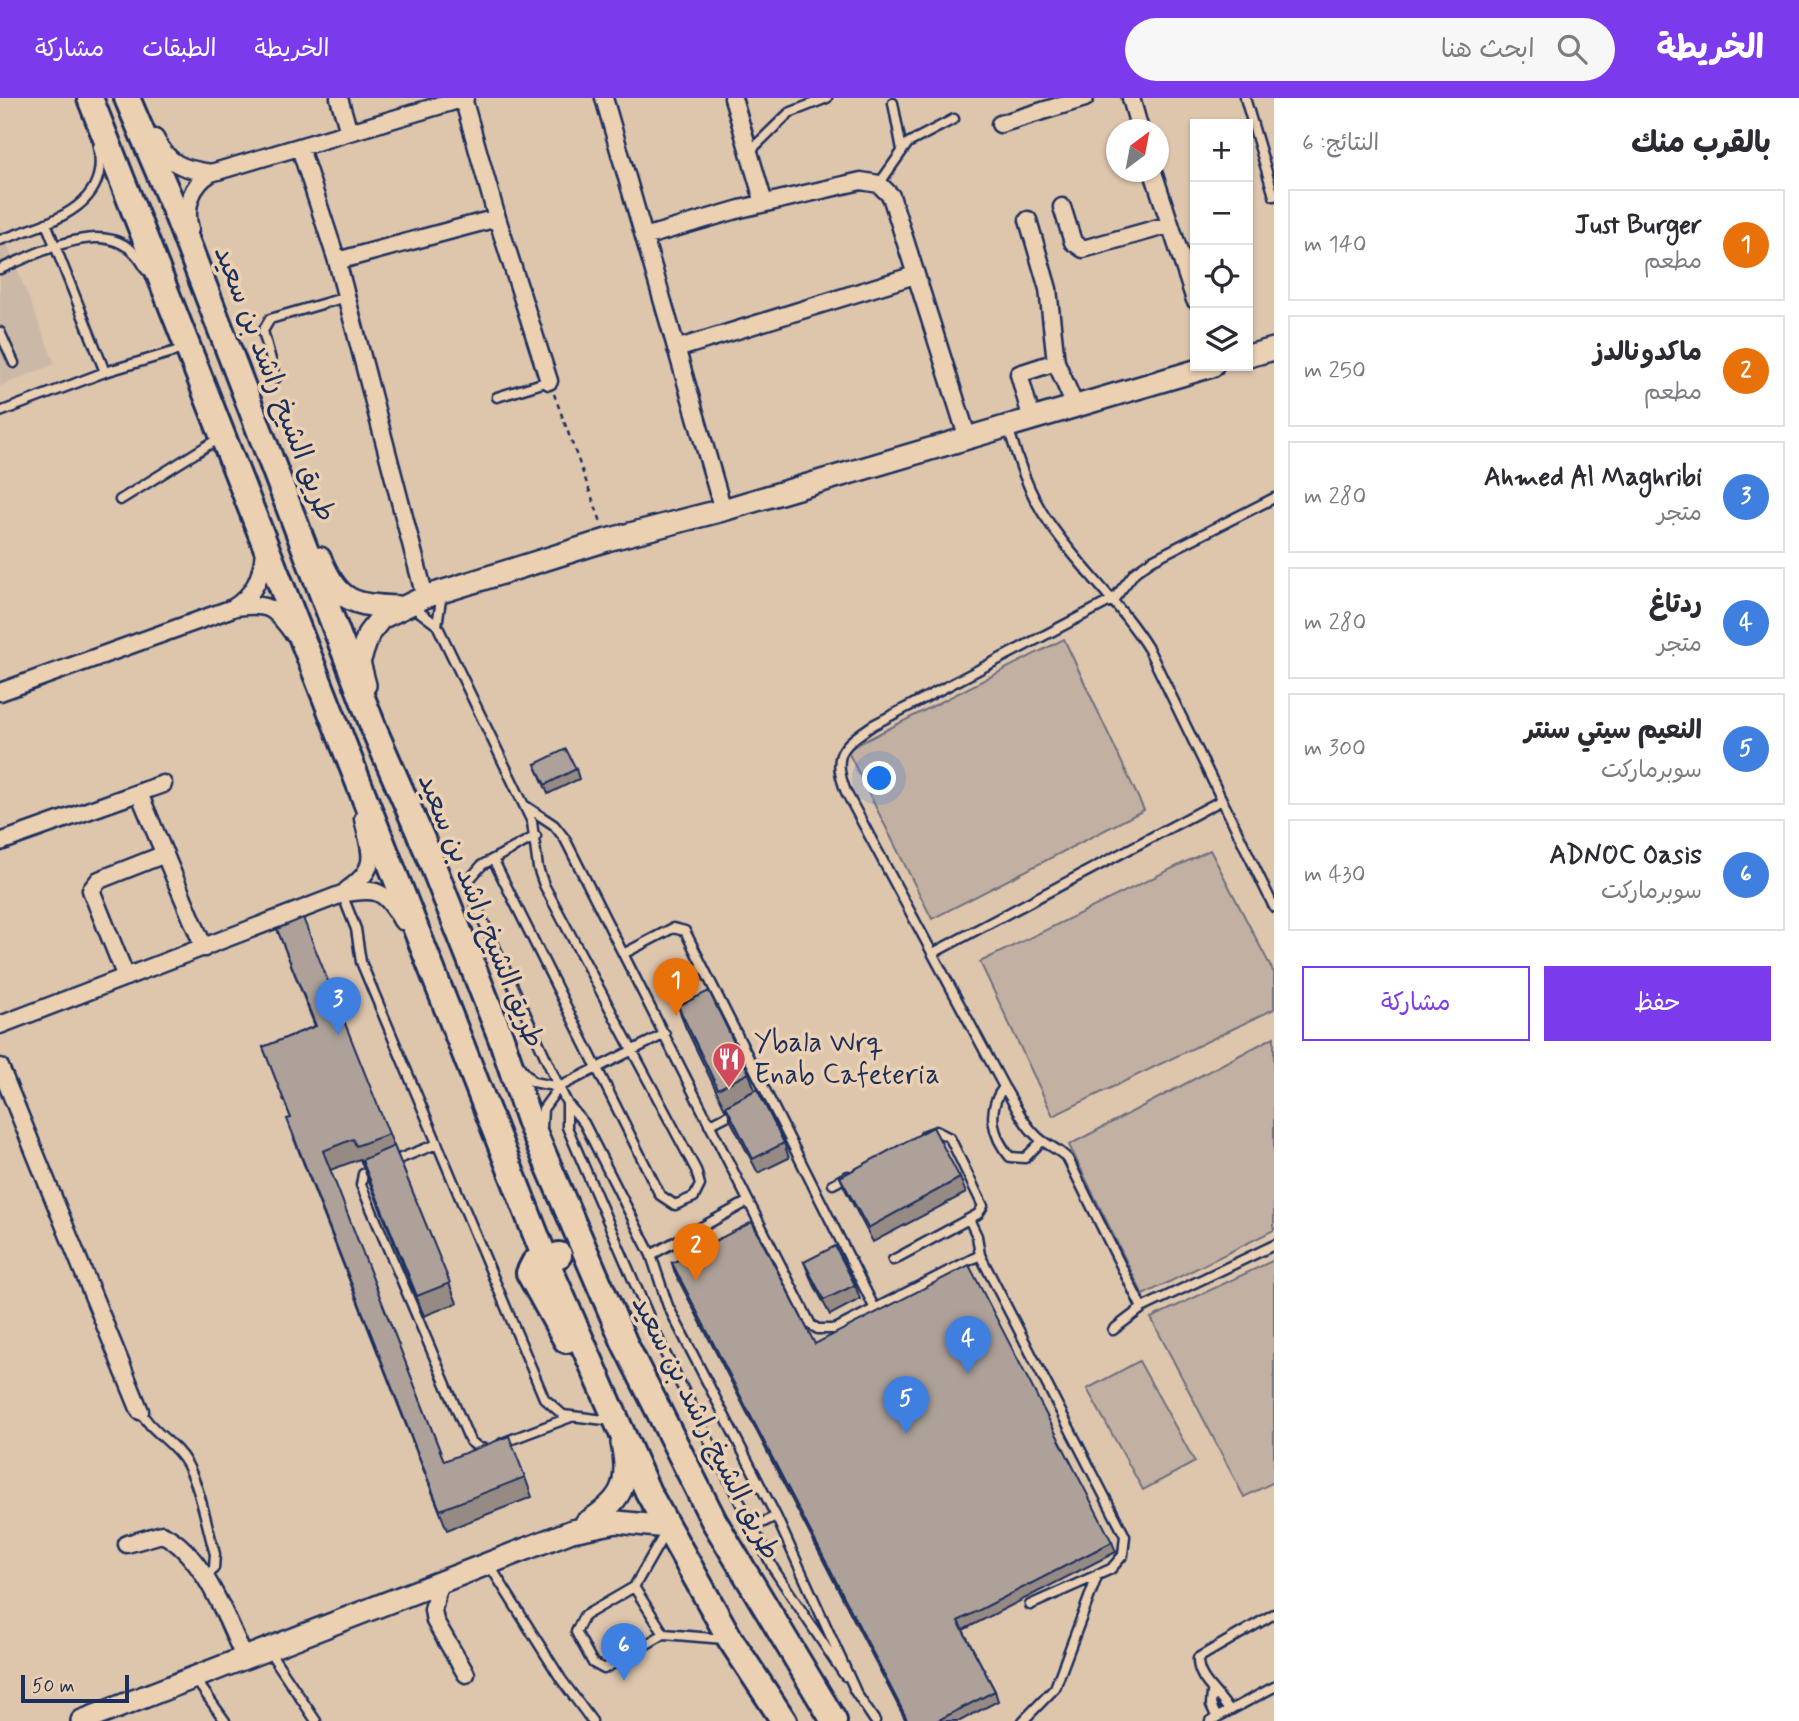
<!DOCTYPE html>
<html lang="ar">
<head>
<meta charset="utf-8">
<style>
  body { margin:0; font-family:Mynerve,"Playpen Sans Arabic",sans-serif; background:#f7f7f7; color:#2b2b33; direction:rtl }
  .controls { position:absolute; right:21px; top:21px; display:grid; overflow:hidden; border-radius:0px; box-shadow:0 2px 5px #0004 }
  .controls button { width:63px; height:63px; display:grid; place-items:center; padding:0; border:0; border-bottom:2px solid #e1e1e2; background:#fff; color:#2b2b33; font:35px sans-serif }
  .compass { position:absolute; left:1106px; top:21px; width:63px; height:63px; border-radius:50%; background:#fff; box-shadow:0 2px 5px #0004; rotate:32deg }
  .scale { position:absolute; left:21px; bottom:18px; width:108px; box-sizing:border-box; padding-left:7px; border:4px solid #1b2f5e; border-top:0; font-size:19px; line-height:24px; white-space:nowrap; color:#1b2f5e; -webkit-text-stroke:5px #ebd0b2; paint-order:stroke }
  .you { position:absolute; left:880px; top:681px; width:24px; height:24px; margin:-18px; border:5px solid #fff; border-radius:50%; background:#1a73e8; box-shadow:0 0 0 10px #1a73e833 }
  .badge { display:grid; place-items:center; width:46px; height:46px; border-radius:50%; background:#7c3aed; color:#fff; font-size:23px; font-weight:700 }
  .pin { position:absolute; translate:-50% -58px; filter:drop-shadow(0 2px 4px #0008) }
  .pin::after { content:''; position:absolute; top:37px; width:24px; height:21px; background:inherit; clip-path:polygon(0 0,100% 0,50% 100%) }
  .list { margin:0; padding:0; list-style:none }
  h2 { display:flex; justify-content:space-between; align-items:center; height:91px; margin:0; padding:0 28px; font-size:30px }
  h2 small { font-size:23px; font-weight:400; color:#7c7c81 }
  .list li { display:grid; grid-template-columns:46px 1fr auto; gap:21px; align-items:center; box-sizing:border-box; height:112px; margin:0 14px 14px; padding:0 14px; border:2px solid #e1e1e2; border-radius:0px }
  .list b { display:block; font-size:26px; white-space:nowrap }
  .list p { margin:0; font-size:23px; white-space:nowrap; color:#7c7c81 }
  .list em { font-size:23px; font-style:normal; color:#7c7c81 }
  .actions { display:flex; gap:14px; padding:21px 28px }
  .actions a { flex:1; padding:16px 0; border:2px solid #7c3aed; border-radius:0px; text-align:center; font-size:24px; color:#7c3aed }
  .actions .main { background:#7c3aed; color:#fff }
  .icon { flex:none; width:38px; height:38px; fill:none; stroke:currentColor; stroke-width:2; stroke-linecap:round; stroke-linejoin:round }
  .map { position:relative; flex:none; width:1274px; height:1623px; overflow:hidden; direction:ltr }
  header { display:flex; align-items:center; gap:42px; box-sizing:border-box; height:98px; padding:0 35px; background:#7c3aed; color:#fff }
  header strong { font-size:33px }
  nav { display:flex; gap:38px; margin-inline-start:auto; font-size:24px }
  .search { width:490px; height:63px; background:#f7f7f7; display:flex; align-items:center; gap:18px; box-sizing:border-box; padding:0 24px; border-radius:38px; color:#7c7c81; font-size:26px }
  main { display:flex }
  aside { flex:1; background:#fff }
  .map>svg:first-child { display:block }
</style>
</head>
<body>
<header>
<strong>الخريطة</strong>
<div class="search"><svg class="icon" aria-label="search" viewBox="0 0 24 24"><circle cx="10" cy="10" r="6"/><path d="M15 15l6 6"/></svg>ابحث هنا</div>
<nav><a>الخريطة</a><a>الطبقات</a><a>مشاركة</a></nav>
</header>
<main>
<aside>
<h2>بالقرب منك<small>النتائج: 6</small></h2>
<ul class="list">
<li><span class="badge" style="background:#e8710a">1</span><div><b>Just Burger</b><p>مطعم</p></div><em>140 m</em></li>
<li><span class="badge" style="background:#e8710a">2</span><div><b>ماكدونالدز</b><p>مطعم</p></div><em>250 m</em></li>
<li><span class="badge" style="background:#3f7fe0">3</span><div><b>Ahmed Al Maghribi</b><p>متجر</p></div><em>280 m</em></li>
<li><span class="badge" style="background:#3f7fe0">4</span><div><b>ردتاغ</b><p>متجر</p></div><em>280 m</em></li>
<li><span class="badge" style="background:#3f7fe0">5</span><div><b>النعيم سيتي سنتر</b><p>سوبرماركت</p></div><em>300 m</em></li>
<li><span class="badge" style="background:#3f7fe0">6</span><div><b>ADNOC Oasis</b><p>سوبرماركت</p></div><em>430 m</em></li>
</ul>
<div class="actions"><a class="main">حفظ</a><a>مشاركة</a></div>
</aside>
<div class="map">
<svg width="1274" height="1623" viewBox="0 0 1274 1623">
  <rect width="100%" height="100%" fill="#dec6ad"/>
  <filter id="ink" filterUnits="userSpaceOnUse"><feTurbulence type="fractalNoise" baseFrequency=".0143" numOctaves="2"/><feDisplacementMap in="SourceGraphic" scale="14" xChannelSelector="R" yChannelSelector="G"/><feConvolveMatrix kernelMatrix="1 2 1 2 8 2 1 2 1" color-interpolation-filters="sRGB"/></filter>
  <g filter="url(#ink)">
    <path fill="#ccb8a6" d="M0 128 55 266 0 288Z"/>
    <path fill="#c2b0a2" stroke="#6e7080" stroke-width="2" d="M1064 541 1144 712 932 821 847 652Z
      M1210 752 1274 875V911L1053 1018 980 864Z
      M1274 939V1132L1143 1197 1069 1047Z
      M1274 1162V1384L1244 1399 1151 1220Z
      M1139 1263 1195 1364 1143 1392 1087 1291Z"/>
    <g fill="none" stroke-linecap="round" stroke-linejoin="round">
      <g stroke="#1b2f5e" stroke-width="13">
        <path id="lane" d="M1245 0 1274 98
          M893 5 902 52
          M749 54 789 15 827 0
          M879 86 908 45 954 21
          M46 125 105 274
          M0 142C44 126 112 111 98 49
          M0 171C44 153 117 111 146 172
          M0 234 14 265
          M276 280 263 233 270 221 346 199
          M497 299 549 283
          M0 314 105 274 183 251
          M1008 328C1018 363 1029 397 1050 426 1081 471 1121 506 1149 552L1274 809
          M120 402 221 339
          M446 496 441 502 437 527 532 724 538 770 544 787 696 1072 700 1087 694 1099 675 1107 660 1097 493 761
          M413 509 437 527
          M524 707 554 727 565 741 811 1227 818 1231H835L980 1157
          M536 738 482 767 468 783 469 792 559 989 567 1005 584 1025 651 1157 668 1208 776 1418 856 1594
          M342 796 356 831 361 864 544 1300 563 1317 613 1323
          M933 855 1222 702
          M623 856 673 830 685 833 875 1211
          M520 969 533 984 559 989
          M1004 989C986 1011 992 1038 1010 1059L1025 1060 1042 1043
          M567 1005V1029L663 1251 773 1470 845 1578
          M709 1027 738 1012
          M542 1029 543 1011 559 989 665 936
          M391 1064 437 1046
          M376 1070 363 1076 361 1087 470 1343 479 1350 486 1351
          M833 1086 848 1078
          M969 1121 977 1138 980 1157 1125 1438 1123 1457 1111 1471 1030 1507
          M651 1157 747 1104
          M893 1162 978 1116 983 1108 950 1040 936 1033 925 1037
          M1142 1210 1068 1061C1059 1051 1050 1049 1040 1041 1024 1028 1015 1006 1004 989L846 694C831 656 842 648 873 627L1114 501 1135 474 1152 462 1274 400
          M1113 1232 1142 1210 1274 1147
          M140 1313C152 1335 175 1344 187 1366 200 1389 207 1429 215 1456L214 1470 205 1481
          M502 1345 571 1319
          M752 1430 776 1418
          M490 1468 561 1581 592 1623
          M634 1489 664 1536 724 1541
          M664 1536 604 1571 593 1565 576 1534 584 1518 634 1489 665 1435
          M269 1553 316 1623
          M196 1582 225 1623
          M854 1592 875 1623
          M1212 1595 1211 1607 1217 1620
          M1229 1613C1220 1595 1197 1583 1198 1560L1274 1516
          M1023 1623 1055 1590 1098 1476
          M1210 1623 1274 1589"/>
      </g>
      <g stroke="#1b2f5e" stroke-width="21">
        <path id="street" d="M339 0 349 34
          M463 0 497 120 549 283
          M604 0 723 412
          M733 0 764 105
          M1131 0 1140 32
          M1000 26 1085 0
          M155 40C168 66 182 71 211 75
          M300 50 337 163 425 499
          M1153 74 1195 202
          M1062 109 1073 144 1083 151 1169 127
          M1028 122 1048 191 1056 264
          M190 131C184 109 191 87 211 75L465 0
          M644 139 740 111 861 83 879 86 891 98 967 338
          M337 163 497 120
          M676 251 915 177
          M1032 322 1019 276 1056 264 1075 308
          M235 509C268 505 273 508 292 534
          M0 594 233 510C255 496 262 478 264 453
          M139 695 204 850
          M0 744 163 686
          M347 792C380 769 371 756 363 721
          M126 879 91 792 99 782 165 756
          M0 927 342 796C377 789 385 792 402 823
          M0 969 140 1313
          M127 1446 162 1436C202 1454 227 1521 244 1559
          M439 1485 433 1512 435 1523 466 1576"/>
      </g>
      <g stroke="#1b2f5e" stroke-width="26">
        <path id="secondary" d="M1248 258 1274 251
          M320 460C339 505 353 507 399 509
          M365 587 359 564 369 535 381 520 425 499 607 442 723 412 1212 268
          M586 1425C621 1403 631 1387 622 1345
          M82 1623 572 1433 617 1424 668 1429"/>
      </g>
      <g stroke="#1b2f5e" stroke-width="30">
        <path id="primary" d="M90 0 545 1160 648 1394 730 1541 784 1623
          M127 0 176 115 376 636 428 755 501 940 530 1025 625 1246 714 1423 834 1623
          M559 1157 534 1165 529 1175 566 1242"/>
      </g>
      <path stroke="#1b2f5e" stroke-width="2.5" stroke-dasharray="5 5" stroke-linecap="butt" d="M554 296 601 424"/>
      <use href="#lane" stroke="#ebd0b2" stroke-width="8"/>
      <use href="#street" stroke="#ebd0b2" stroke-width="16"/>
      <use href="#secondary" stroke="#ebd0b2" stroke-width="21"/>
      <use href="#primary" stroke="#ebd0b2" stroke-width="24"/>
    </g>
    <path fill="#968a84" stroke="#1b2f5e" stroke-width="2" d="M535 666 576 671 579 681 548 696Z
      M277 831 389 1036 457 1205 424 1218 360 1061 330 1072 444 1363 525 1379 532 1399 447 1432 294 1041 291 1020 263 949 315 928Z
      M678 908 749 975 755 992 784 1045 789 1060 758 1075 731 1023 727 1010 725 1011 685 928Z
      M840 1079 960 1080 966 1095 873 1144 846 1093Z
      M804 1164 855 1187 860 1201 830 1217 810 1179Z
      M672 1165 815 1246 1112 1444 1116 1454 963 1532 995 1593 998 1603 960 1623H906L675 1175Z"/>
    <path fill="#aea19a" stroke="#1b2f5e" stroke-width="2" d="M566 651 576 671 545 687 535 666Z
      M303 820 389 1036 356 1048 353 1041 323 1053 444 1363 509 1338 525 1379 440 1412 287 1021 291 1020 263 949 316 928 277 831Z
      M709 893 749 975 718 991 678 908Z
      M757 991 784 1045 753 1061 726 1008Z
      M933 1029 960 1080 868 1130 840 1079Z
      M394 1048 450 1185 417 1198 362 1062Z
      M752 1124 815 1246 969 1167 1112 1444 958 1523 995 1593 937 1623H908L672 1165Z
      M835 1148 855 1187 824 1202 804 1164Z"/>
  </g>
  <defs>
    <g id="restaurant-pin" transform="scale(1.75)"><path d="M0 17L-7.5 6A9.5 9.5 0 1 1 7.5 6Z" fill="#d1495b" stroke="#ebd0b2"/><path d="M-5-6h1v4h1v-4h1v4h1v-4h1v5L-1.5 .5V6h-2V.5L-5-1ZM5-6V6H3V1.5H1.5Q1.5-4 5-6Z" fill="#fff"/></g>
  </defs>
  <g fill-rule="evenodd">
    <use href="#restaurant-pin" x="729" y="961"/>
  </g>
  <g text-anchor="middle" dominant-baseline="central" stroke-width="7" stroke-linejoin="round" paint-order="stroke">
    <g font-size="28" fill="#1b2f5e" stroke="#ebd0b2">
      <text transform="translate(274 286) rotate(69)">طريق الشيخ راشد بن سعيد</text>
      <text transform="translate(480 813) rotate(68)">طريق الشيخ راشد بن سعيد</text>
      <text transform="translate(705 1330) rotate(63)">طريق الشيخ راشد بن سعيد</text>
    </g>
    <g font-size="28" fill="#1b2f5e" stroke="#ebd0b2" text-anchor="start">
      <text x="754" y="945">Ybala Wrq<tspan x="754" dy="32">Enab Cafeteria</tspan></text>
    </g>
  </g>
</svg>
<div class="controls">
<button>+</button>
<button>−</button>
<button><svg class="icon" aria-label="locate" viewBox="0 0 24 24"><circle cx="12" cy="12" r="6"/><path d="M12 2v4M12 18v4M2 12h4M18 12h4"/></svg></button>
<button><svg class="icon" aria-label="layers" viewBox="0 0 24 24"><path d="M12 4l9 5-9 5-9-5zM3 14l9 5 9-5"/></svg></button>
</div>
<svg class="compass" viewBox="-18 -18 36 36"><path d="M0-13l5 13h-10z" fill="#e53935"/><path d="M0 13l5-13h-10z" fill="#7c7c81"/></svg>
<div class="scale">50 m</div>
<div class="you"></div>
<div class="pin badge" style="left:676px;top:918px;background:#e8710a">1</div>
<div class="pin badge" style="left:696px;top:1183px;background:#e8710a">2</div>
<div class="pin badge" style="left:338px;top:937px;background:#3f7fe0">3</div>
<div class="pin badge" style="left:968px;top:1276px;background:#3f7fe0">4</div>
<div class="pin badge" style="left:906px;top:1336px;background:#3f7fe0">5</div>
<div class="pin badge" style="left:624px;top:1583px;background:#3f7fe0">6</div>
</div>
</main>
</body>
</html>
